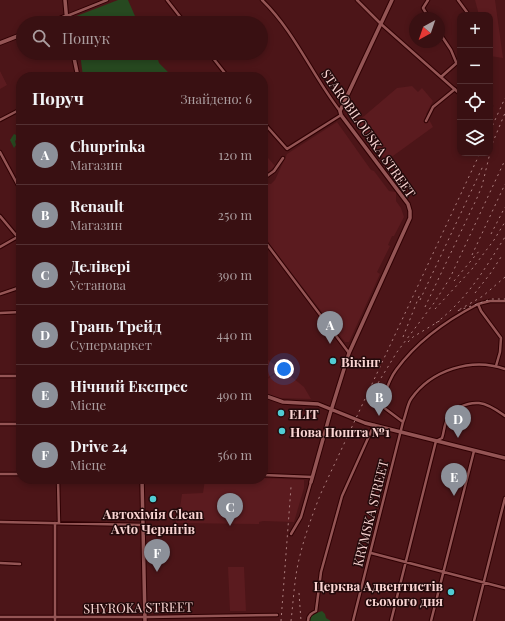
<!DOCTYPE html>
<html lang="uk">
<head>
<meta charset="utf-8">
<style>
  body { margin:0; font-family:"Playfair Display",serif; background:#40191b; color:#f1f3f6 }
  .controls { position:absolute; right:12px; top:12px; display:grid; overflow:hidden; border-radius:8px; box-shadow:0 2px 6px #0003 }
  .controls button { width:36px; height:36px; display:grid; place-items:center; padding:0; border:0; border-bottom:1px solid #533032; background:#391012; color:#f1f3f6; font:20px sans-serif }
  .compass { position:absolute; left:409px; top:12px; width:36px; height:36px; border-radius:50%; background:#391012; box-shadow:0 2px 6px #0003; rotate:220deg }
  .you { position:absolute; left:284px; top:369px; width:14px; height:14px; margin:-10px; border:3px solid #fff; border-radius:50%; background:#1a73e8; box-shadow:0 0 0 6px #1a73e833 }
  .badge { display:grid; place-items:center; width:26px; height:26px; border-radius:50%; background:#8c9099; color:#fff; font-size:13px; font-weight:700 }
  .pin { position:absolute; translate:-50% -33px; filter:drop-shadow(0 1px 2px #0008) }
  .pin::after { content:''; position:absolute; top:21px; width:14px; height:12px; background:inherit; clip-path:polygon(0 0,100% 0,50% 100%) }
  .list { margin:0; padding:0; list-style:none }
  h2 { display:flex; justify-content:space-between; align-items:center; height:52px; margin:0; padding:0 16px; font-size:17px }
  h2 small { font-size:13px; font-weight:400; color:#ab9d9f }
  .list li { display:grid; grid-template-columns:26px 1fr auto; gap:12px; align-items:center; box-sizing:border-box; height:60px; padding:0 16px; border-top:1px solid #533032 }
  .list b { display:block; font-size:15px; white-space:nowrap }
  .list p { margin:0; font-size:13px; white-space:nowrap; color:#ab9d9f }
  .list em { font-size:13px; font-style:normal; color:#ab9d9f }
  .icon { flex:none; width:22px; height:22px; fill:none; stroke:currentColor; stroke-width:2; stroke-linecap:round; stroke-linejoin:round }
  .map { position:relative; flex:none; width:505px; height:621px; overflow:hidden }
  .search { position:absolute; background:#391012; box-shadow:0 2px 6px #0003; left:16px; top:16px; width:252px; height:44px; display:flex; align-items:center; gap:10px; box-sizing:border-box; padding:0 14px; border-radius:22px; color:#ab9d9f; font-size:15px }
  .panel { position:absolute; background:#391012; box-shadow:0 2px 6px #0003; left:16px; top:72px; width:252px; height:412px; border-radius:16px }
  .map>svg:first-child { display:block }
</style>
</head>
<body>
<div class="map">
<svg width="505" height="621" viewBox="0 0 505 621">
  <rect width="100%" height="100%" fill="#4c1518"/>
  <path fill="#5b1b1f" d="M475 0H495L503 58 490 56V15H479Z
    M0 71 7 85 0 89Z
    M412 86 418 92 422 88 433 101 426 114 433 127 386 161 356 123 397 88Z
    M337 122 371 170 374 171 389 191 396 192V201L401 208 404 217 394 236H392L388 245 390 246 377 272 380 274 349 342H345L263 236V183L271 184 275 180 287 154Z
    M263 152 275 166 266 174 263 173Z
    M263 356 280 369 263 381Z
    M282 369 304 387 311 399 280 398 268 394 263 390V382Z
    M264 478 304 480V488L294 522 263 521 259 522V524L176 523 175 509 180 508 182 494 203 493 205 479 260 480Z
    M228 567H244L246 611H230Z"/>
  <path fill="#274920" d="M118 0H128L138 23H75L74 17Z
    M80 53H156L159 63 172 76 190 75 191 77H83Z
    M14 134 16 135 17 139 15 141 16 145 14 148 10 140Z
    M322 611 325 614 326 618 331 621H309L311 615Z"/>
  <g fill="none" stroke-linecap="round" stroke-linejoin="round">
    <g stroke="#2f0003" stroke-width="4.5">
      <path id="street" d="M167 0 185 23
        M262 0C295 32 312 75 340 111
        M357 0 381 24 460 94
        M428 0 423 8 429 18
        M458 0 469 15
        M67 16 107 0
        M439 32 451 50 456 62
        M209 53 228 77
        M441 77 460 60
        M490 106H491
        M0 120 21 109
        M426 121 433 107 455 89
        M263 122 287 149 341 115
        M0 152 21 191
        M263 175 267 176 274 171 283 158
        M0 216 21 241
        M263 239 349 353
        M0 247 21 235
        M0 294 21 287
        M478 304 490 301H505
        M0 313 21 312
        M0 376H21
        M403 422 383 407 381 404C385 393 389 379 396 370 417 341 447 320 478 304L481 311 501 338 500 352 496 366
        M0 424H21
        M0 474H21
        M263 475 312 477
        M58 479 59 523
        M0 522 142 525
        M291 534 301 517 311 482
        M371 553 505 588
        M0 563 20 564
        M0 617H148L277 615
        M55 621V523
        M308 621C308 615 312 613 316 611L321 572 342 496 374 425
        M353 621 403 422C406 415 407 405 411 399 431 370 472 357 505 369
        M391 621 436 441 442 438C444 433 444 425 447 420 453 408 467 402 479 403 489 404 498 411 505 416
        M431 621 474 451
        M474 621 505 498"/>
    </g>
    <g stroke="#2f0003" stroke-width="5.5">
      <path id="secondary" d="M65 0 67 23
        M49 23 66 16
        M0 43 23 34
        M73 53 78 77
        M263 395 283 402 318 404 365 423 505 458
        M142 479 145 621
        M311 482 330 414 349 353 410 218V211L408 204 341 115 340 111 392 0"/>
    </g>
    <use href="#street" stroke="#945555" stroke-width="2.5"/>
    <use href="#secondary" stroke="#945555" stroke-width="3.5"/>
    <path stroke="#ac7f7f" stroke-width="1" stroke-dasharray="2 4" stroke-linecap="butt" d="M490 131 505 98
      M490 149 505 113
      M491 234 505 207
      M472 255 505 184
      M505 277 483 296 457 311 491 299H505
      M454 281 480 250
      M475 293 490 274 501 257
      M420 300 483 166
      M425 307 477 198 482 186 490 153
      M435 309 472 269 494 240 505 222
      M436 323C468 298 484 270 505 237
      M403 337 420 294
      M408 342 413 337 441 320
      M378 383 397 352 434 303 450 278 505 160
      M299 593 301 621
      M281 621 291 487
      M291 621C293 604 294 586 297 569 302 543 311 518 321 493L480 153"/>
  </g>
  <g fill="#51ccd3" stroke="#230a0b" stroke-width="1.5">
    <circle cx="333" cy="361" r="4"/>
    <circle cx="281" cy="413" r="4"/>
    <circle cx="282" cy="431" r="4"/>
    <circle cx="153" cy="499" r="4"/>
    <circle cx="451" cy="592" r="4"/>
  </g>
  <g text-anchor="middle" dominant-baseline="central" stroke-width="3" stroke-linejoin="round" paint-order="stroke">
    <g font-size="13" fill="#f9d4d2" stroke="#230a0b">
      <text transform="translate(369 133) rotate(55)">STAROBILOUSKA STREET</text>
      <text transform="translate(370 513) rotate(-76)">KRYMSKA STREET</text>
      <text transform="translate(138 607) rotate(-1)">SHYROKA STREET</text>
    </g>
    <g font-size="13" font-weight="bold" fill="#f9d4d2" stroke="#230a0b" text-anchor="start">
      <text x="341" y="361">Вікінг</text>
      <text x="289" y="413">ELIT</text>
      <text x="290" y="431">Нова Пошта №1</text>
      <text x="153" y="513" text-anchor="middle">Автохімія Clean<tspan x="153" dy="15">Avto Чернігів</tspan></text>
      <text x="443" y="585" text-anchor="end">Церква Адвентистів<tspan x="443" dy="15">сьомого дня</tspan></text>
    </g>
  </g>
</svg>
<div class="controls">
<button>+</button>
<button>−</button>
<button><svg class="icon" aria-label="locate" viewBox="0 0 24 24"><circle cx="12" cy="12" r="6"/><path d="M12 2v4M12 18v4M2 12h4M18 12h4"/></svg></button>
<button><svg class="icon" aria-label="layers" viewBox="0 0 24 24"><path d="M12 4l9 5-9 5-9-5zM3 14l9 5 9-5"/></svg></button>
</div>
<svg class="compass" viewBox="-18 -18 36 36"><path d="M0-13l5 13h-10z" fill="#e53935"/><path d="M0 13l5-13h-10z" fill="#ab9d9f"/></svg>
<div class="you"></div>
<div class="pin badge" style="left:330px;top:344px">A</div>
<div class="pin badge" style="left:379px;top:416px">B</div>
<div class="pin badge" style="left:230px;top:526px">C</div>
<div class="pin badge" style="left:458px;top:438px">D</div>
<div class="pin badge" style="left:454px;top:496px">E</div>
<div class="pin badge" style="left:157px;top:572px">F</div>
<div class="search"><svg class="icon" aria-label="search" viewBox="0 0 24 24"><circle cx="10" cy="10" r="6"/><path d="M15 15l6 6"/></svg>Пошук</div>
<section class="panel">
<h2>Поруч<small>Знайдено: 6</small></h2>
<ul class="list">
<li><span class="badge">A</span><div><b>Chuprinka</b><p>Магазин</p></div><em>120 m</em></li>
<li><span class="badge">B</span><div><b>Renault</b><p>Магазин</p></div><em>250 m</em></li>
<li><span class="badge">C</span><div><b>Делівері</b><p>Установа</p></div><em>390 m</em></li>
<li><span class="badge">D</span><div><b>Грань Трейд</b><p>Супермаркет</p></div><em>440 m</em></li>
<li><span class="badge">E</span><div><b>Нічний Експрес</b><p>Місце</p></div><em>490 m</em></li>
<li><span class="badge">F</span><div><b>Drive 24</b><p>Місце</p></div><em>560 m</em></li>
</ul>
</section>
</div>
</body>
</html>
